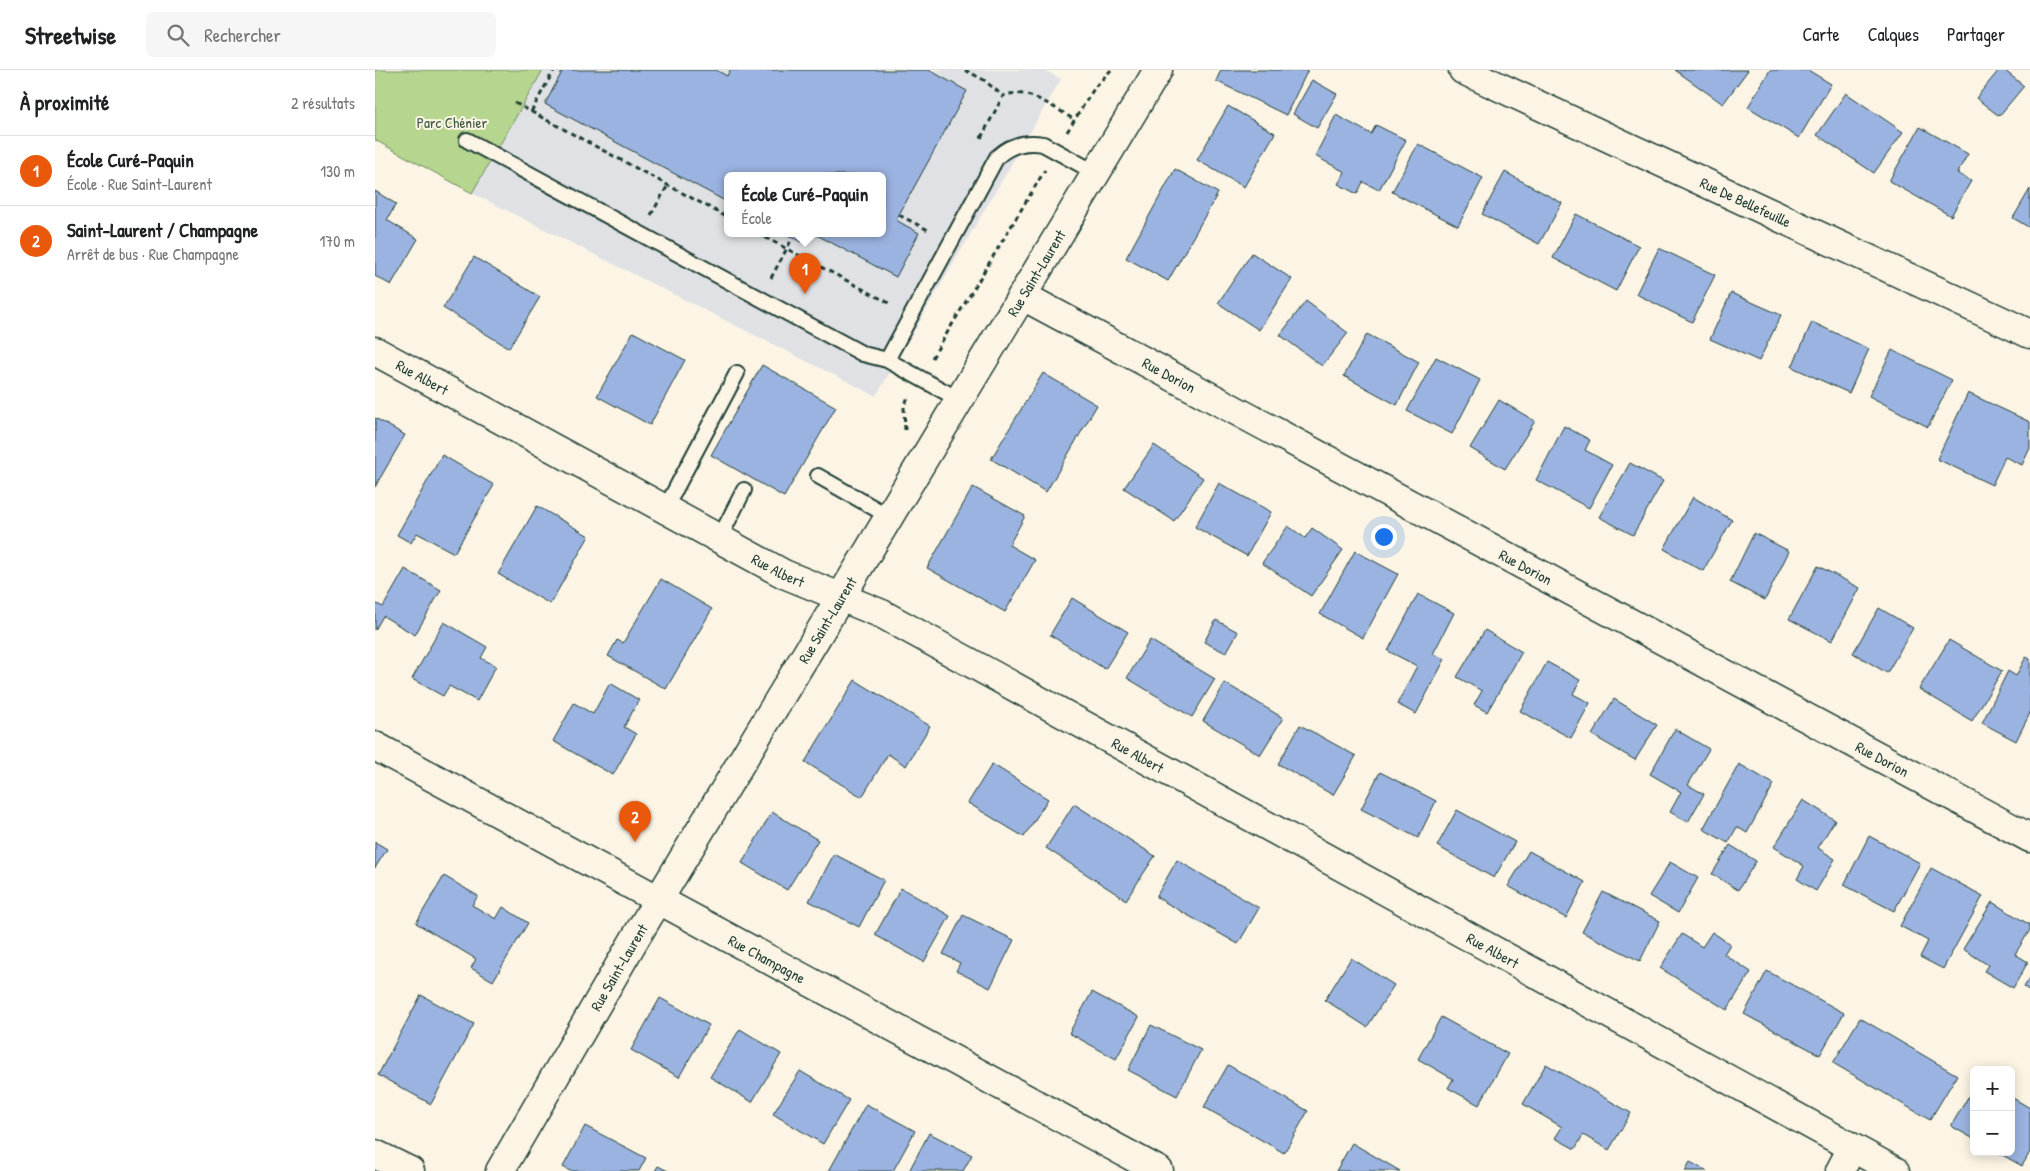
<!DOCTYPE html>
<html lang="fr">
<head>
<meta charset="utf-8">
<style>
  body { margin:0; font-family:"Patrick Hand",sans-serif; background:#f6f6f6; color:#202124 }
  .controls { position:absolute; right:15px; bottom:15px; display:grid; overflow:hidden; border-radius:8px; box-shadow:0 2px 12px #0003 }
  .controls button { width:45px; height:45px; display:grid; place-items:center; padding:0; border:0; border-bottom:1px solid #e0e0e0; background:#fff; color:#202124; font:25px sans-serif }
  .you { position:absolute; left:1008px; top:466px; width:18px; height:18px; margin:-12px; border:4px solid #fff; border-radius:50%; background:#1a73e8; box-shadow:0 0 0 8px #1a73e833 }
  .badge { display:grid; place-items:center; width:32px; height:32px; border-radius:50%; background:#ea580c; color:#fff; font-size:16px; font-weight:700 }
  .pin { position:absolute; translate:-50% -41px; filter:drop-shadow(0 1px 2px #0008) }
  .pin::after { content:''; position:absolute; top:26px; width:18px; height:15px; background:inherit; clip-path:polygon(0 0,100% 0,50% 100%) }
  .popup { position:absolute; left:349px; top:102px; width:162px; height:65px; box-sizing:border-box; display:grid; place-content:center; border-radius:8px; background:#fff; filter:drop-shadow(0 1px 4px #0005); font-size:16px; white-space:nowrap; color:#757577 }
  .popup b { font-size:19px; color:#202124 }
  .popup::after { content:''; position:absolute; left:50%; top:100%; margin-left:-10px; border:10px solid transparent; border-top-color:#fff }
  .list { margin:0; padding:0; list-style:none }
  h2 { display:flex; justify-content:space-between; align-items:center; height:65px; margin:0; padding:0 20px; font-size:21px }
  h2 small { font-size:16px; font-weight:400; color:#757577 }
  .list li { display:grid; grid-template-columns:32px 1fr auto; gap:15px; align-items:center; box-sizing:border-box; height:70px; padding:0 20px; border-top:1px solid #e0e0e0 }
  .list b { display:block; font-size:19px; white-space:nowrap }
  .list p { margin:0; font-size:16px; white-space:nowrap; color:#757577 }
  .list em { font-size:16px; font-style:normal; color:#757577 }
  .icon { flex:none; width:28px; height:28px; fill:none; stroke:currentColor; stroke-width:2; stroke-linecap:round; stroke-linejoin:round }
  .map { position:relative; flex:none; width:1655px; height:1101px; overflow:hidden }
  header { display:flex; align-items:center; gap:30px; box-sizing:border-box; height:70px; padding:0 25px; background:#fff; border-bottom:1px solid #e0e0e0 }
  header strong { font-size:24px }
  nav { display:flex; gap:28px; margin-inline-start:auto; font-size:18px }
  .search { width:350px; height:45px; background:#f6f6f6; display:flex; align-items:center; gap:12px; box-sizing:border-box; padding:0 18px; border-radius:8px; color:#757577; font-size:19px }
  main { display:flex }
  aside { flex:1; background:#fff }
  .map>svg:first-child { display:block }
</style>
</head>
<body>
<header>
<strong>Streetwise</strong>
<div class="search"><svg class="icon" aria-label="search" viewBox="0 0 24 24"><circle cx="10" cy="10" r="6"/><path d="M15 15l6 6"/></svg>Rechercher</div>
<nav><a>Carte</a><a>Calques</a><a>Partager</a></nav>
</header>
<main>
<aside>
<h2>À proximité<small>2 résultats</small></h2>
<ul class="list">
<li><span class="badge">1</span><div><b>École Curé-Paquin</b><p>École · Rue Saint-Laurent</p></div><em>130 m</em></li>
<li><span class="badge">2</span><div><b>Saint-Laurent / Champagne</b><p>Arrêt de bus · Rue Champagne</p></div><em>170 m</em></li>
</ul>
</aside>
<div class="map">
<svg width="1655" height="1101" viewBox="0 0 1655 1101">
  <rect width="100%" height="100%" fill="#fcf5e5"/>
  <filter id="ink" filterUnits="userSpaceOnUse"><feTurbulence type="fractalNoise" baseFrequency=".02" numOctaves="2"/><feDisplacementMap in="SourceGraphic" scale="10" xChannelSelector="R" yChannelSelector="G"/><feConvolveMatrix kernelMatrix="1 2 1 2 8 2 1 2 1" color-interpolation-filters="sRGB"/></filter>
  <g filter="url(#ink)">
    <path fill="#dfe1e4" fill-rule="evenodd" d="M168 0H669L686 9 501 326 97 123ZM352 105H508V163H352Z"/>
    <path fill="#b6d58e" stroke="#6a8961" d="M0 0H168L97 123 0 70Z"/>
    <path fill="#9bb3e0" stroke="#1f3d34" d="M188 0H341L352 6 355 0H554L592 21 521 150 544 163 521 207 438 163H508V105H352V132L170 34Z
      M846 0H933L911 45 841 11Z
      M1300 0H1373L1348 34Z
      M1395 0H1433L1456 14 1424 68 1373 37Z
      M1624 0H1629L1649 16 1624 46 1601 28Z
      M937 10 962 24 942 58 918 44Z
      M1471 23 1528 62 1499 103 1442 65Z
      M853 36 900 63 869 117 822 90Z
      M961 45 996 64 1001 55 1031 70 1004 120 988 112 982 124 963 114 970 102 940 86Z
      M1545 57 1593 84 1582 103 1596 111 1576 146 1514 111Z
      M1043 74 1108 108 1083 156 1017 122Z
      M800 99 843 123 793 211 751 188Z
      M1130 102 1187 133 1164 174 1107 144Z
      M1655 119V158L1638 148Z
      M0 121 21 134 12 150 43 169 16 215 0 206Z
      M1201 144 1264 176 1241 221 1178 188Z
      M409 163H431L426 172Z
      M1284 178 1340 205 1317 252 1261 224Z
      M877 183 917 209 884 260 843 233Z
      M99 187 165 227 134 278 68 238Z
      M1356 223 1406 245 1384 291 1335 269Z
      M931 231 973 263 947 296 905 265Z
      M1437 252 1494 279 1474 323 1417 297Z
      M258 262 310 290 275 355 222 326Z
      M992 264 1044 292 1022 335 969 306Z
      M1517 280 1577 310 1553 357 1494 326Z
      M1061 287 1105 310 1077 364 1032 341Z
      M387 295 461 337 409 427 336 385Z
      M668 303 722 335 671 422 616 389Z
      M1593 323 1655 352V378L1647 395 1630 387 1617 415 1562 389Z
      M1124 330 1160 351 1130 399 1095 378Z
      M0 348 30 365 0 417Z
      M1189 356 1215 370 1210 380 1237 395 1214 438 1161 410Z
      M779 375 828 408 799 451 749 418Z
      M67 385 119 415 79 483 42 463 36 473 22 465Z
      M1255 393 1288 411 1258 465 1224 447Z
      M844 413 896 442 872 486 820 457Z
      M598 417 650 446 634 475 660 490 630 542 552 498Z
      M1318 427 1357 450 1328 501 1289 479Z
      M162 436 214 466 175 534 123 504Z
      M913 456 930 468 937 458 968 480 936 526 887 493Z
      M1379 463 1414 481 1390 530 1355 512Z
      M980 481 1023 504 988 568 945 544Z
      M1443 496 1485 518 1457 571 1414 549Z
      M30 499 66 520 40 565 8 546 0 560V533L8 537Z
      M286 509 337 539 291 619 233 586 242 570 248 573Z
      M1043 524 1079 543 1058 584 1070 589 1041 644 1022 634 1042 596 1013 581Z
      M697 528 753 562 730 599 675 565Z
      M1504 538 1538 558 1512 603 1478 583Z
      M841 550 863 562 851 583 829 572Z
      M69 552 112 577 106 588 121 596 102 631 74 616 68 626 37 609Z
      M1110 560 1147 582 1112 642 1099 635 1107 621 1082 607Z
      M775 570 840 609 817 647 752 608Z
      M1574 570 1627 601 1597 651 1544 619Z
      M1651 587 1655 589V643L1641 671 1607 653 1633 601 1641 606Z
      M1172 592 1205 610 1198 624 1215 633 1196 668 1145 641Z
      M480 610 555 656 531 696 513 684 487 727 430 692Z
      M235 613 264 630 249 657 261 664 238 705 178 671 199 633 218 644Z
      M850 613 908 648 885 685 828 651Z
      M1239 629 1282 655 1260 690 1217 665Z
      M925 655 981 686 958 725 903 694Z
      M1300 659 1334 679 1313 715 1329 724 1313 752 1295 742 1306 722 1275 704Z
      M617 694 673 729 649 767 593 733Z
      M1364 694 1399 714 1372 763 1362 757 1353 773 1328 759Z
      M1005 702 1061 731 1043 768 986 739Z
      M1428 730 1460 750 1443 778 1460 789 1441 821 1422 809 1429 796 1399 777Z
      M699 734 780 786 751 830 671 778Z
      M1082 740 1140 772 1119 808 1062 776Z
      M397 742 443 770 412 820 367 793Z
      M1494 766 1545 793 1519 841 1469 815Z
      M0 772 12 779 0 798Z
      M1355 775 1381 791 1363 820 1337 804Z
      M1154 781 1210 812 1191 848 1133 816Z
      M459 784 509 810 484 857 434 831Z
      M802 790 884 838 863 874 781 827Z
      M1295 792 1323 808 1303 843 1274 826Z
      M1556 798 1608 826 1568 899 1545 887 1553 871 1525 856Z
      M69 806 103 826 97 835 121 849 128 837 153 853 118 911 96 898 101 889 41 853Z
      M526 818 575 846 549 892 500 865Z
      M1228 822 1285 851 1265 891 1207 862Z
      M1617 832 1655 855V860L1640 884 1653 892 1638 918 1609 901 1613 895 1588 879Z
      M588 845 639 870 615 918 581 901 585 893 568 884Z
      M1337 862 1355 874 1349 884 1376 902 1352 940 1285 898 1307 864 1327 877Z
      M976 888 1019 915 992 957 950 930Z
      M1392 901 1469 943 1445 985 1369 944Z
      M1655 908V921L1649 917Z
      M717 922 764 947 741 989 694 963Z
      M46 925 99 954 56 1034 3 1005Z
      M285 928 334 955 304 1007 256 980Z
      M1066 947 1133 984 1104 1035 1073 1018 1078 1009 1043 989Z
      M1485 948 1582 1005 1555 1050 1458 993Z
      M776 955 826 980 802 1026 753 1000Z
      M365 959 406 984 377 1032 335 1007Z
      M1171 994 1256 1043 1234 1080 1208 1065 1200 1079 1180 1068 1187 1057 1148 1034Z
      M853 995 933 1041 909 1083 829 1037Z
      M425 1001 474 1030 448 1074 398 1044Z
      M1599 1017V1069L1576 1056Z
      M1636 1027 1655 1038V1082L1647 1096 1622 1082H1636Z
      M491 1034 540 1061 518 1101H454Z
      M210 1056 271 1088 264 1101H195L188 1097Z
      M554 1063 597 1085 588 1101H534Z
      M977 1073 1025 1101H961Z
      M1315 1092 1332 1101H1310Z
      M283 1096 293 1101H280Z"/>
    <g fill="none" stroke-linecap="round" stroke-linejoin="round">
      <g stroke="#1f3d34" stroke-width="18">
        <path id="lane" d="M92 70 488 284 512 290 585 330
          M512 290 622 87C635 75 651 71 668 74L721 103
          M443 406 515 447
          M290 439 362 303
          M344 469 369 420"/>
      </g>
      <g stroke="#1f3d34" stroke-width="31">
        <g id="street">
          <path id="s1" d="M1088 0 1655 264"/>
          <path id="s2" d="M648 226 1655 768"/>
          <path id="s3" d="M0 281 409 504 507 544 1520 1101"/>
          <path id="s4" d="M0 676 784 1101"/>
          <path d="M0 1084 35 1101"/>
          <path id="s5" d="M125 1101 258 872 783 0"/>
          <path d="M1465 1101 1477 1078"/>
        </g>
      </g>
      <path stroke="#1f3d34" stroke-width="3" stroke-dasharray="5 4" stroke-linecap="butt" d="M590 0 609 10 628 26
        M140 33 352 147
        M156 42 179 0
        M692 62 720 17 736 0
        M606 68 628 26C652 16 679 38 700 50
        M276 145 293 115
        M524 145 555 161
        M382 163 516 234
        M396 208 418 167
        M557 288 670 100
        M530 360 529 337 533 327"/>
      <use href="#lane" stroke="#fcf5e5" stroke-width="14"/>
      <use href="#street" stroke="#fcf5e5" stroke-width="28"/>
    </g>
  </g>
  <g text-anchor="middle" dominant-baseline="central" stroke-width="4" stroke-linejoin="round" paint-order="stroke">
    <g font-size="15" fill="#3d5b46" stroke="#fcf5e5">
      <text x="77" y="52">Parc Chénier</text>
    </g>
    <g font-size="15" fill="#1f3d34" stroke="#fcf5e5">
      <text stroke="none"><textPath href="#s1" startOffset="312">Rue De Bellefeuille</textPath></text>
      <text stroke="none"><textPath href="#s5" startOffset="1046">Rue Saint-Laurent</textPath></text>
      <text stroke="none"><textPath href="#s2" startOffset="166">Rue Dorion</textPath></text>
      <text stroke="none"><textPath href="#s3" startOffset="54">Rue Albert</textPath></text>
      <text stroke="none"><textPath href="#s2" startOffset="571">Rue Dorion</textPath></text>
      <text stroke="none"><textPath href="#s3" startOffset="459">Rue Albert</textPath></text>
      <text stroke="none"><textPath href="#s5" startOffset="641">Rue Saint-Laurent</textPath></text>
      <text stroke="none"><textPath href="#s3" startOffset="864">Rue Albert</textPath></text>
      <text stroke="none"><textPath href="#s2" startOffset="976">Rue Dorion</textPath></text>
      <text stroke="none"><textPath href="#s3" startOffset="1269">Rue Albert</textPath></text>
      <text stroke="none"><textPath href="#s4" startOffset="446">Rue Champagne</textPath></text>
      <text stroke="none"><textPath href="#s5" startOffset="236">Rue Saint-Laurent</textPath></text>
    </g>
  </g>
</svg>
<div class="controls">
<button>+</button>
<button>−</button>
</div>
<div class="you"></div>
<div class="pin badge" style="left:430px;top:224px">1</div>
<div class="popup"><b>École Curé-Paquin</b>École</div>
<div class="pin badge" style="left:260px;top:772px">2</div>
</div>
</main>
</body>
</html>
